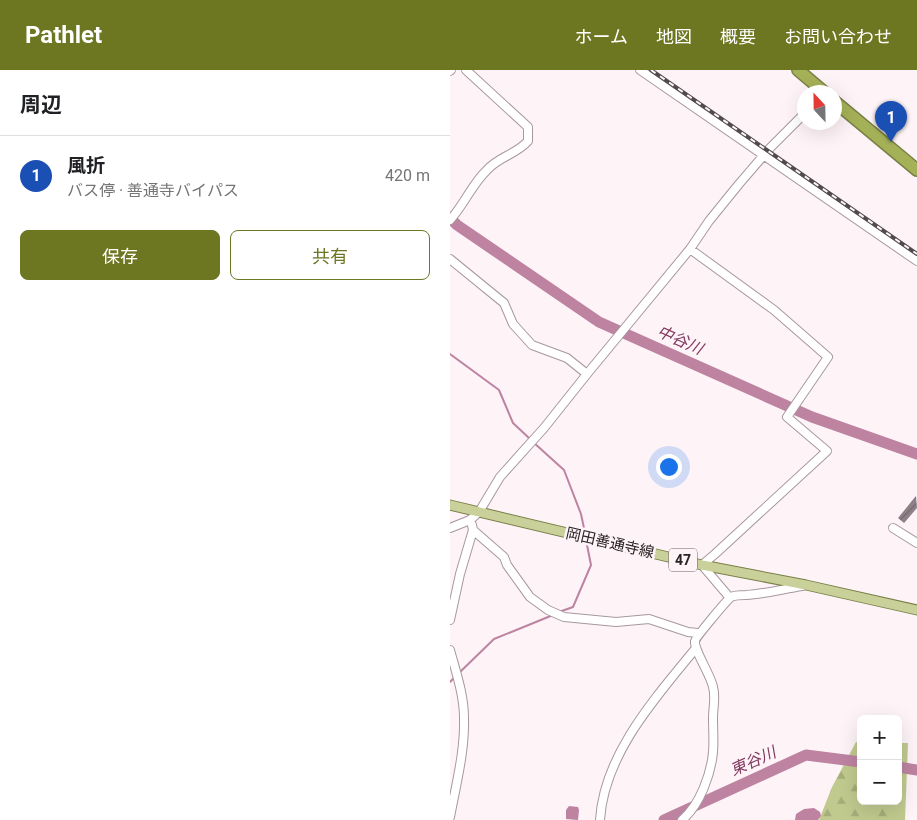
<!DOCTYPE html>
<html lang="ja">
<head>
<meta charset="utf-8">
<style>
  body { margin:0; font-family:Roboto,"Noto Sans JP",sans-serif; background:#f6f6f6; color:#202124 }
  .controls { position:absolute; right:15px; bottom:15px; display:grid; overflow:hidden; border-radius:8px; box-shadow:0 5px 20px #0002 }
  .controls button { width:45px; height:45px; display:grid; place-items:center; padding:0; border:0; border-bottom:1px solid #e0e0e0; background:#fff; color:#202124; font:25px sans-serif }
  .compass { position:absolute; left:347px; top:15px; width:45px; height:45px; border-radius:50%; background:#fff; box-shadow:0 5px 20px #0002; rotate:338deg }
  .you { position:absolute; left:218px; top:396px; width:18px; height:18px; margin:-12px; border:4px solid #fff; border-radius:50%; background:#1a73e8; box-shadow:0 0 0 8px #1a73e833 }
  .badge { display:grid; place-items:center; width:32px; height:32px; border-radius:50%; background:#6d7621; color:#fff; font-size:16px; font-weight:700 }
  .pin { position:absolute; translate:-50% -41px; filter:drop-shadow(0 1px 2px #0008) }
  .pin::after { content:''; position:absolute; top:26px; width:18px; height:15px; background:inherit; clip-path:polygon(0 0,100% 0,50% 100%) }
  .list { margin:0; padding:0; list-style:none }
  h2 { display:flex; justify-content:space-between; align-items:center; height:65px; margin:0; padding:0 20px; font-size:21px }
  h2 small { font-size:16px; font-weight:400; color:#757577 }
  .list li { display:grid; grid-template-columns:32px 1fr auto; gap:15px; align-items:center; box-sizing:border-box; height:80px; padding:0 20px; border-top:1px solid #e0e0e0 }
  .list b { display:block; font-size:19px; white-space:nowrap }
  .list p { margin:0; font-size:16px; white-space:nowrap; color:#757577 }
  .list em { font-size:16px; font-style:normal; color:#757577 }
  .actions { display:flex; gap:10px; padding:15px 20px }
  .actions a { flex:1; padding:11px 0; border:1px solid #6d7621; border-radius:8px; text-align:center; font-size:18px; color:#6d7621 }
  .actions .main { background:#6d7621; color:#fff }
  .map { position:relative; flex:none; width:467px; height:750px; overflow:hidden }
  header { display:flex; align-items:center; gap:30px; box-sizing:border-box; height:70px; padding:0 25px; background:#6d7621; color:#fff }
  header strong { font-size:24px }
  nav { display:flex; gap:28px; margin-inline-start:auto; font-size:18px }
  main { display:flex }
  aside { flex:1; background:#fff }
  .map>svg:first-child { display:block }
</style>
</head>
<body>
<header>
<strong>Pathlet</strong>
<nav><a>ホーム</a><a>地図</a><a>概要</a><a>お問い合わせ</a></nav>
</header>
<main>
<aside>
<h2>周辺<small></small></h2>
<ul class="list">
<li><span class="badge" style="background:#1a4fb4">1</span><div><b>風折</b><p>バス停 · 善通寺バイパス</p></div><em>420 m</em></li>
</ul>
<div class="actions"><a class="main">保存</a><a>共有</a></div>
</aside>
<div class="map">
<svg width="467" height="750" viewBox="0 0 467 750">
  <defs>
    <pattern id="forest-firs" width="22" height="20" patternUnits="userSpaceOnUse" patternTransform="scale(1.25)"><rect width="22" height="20" fill="#c0ca8e"/><path d="M5 1l3.5 6h-7zM16 11l3.5 6h-7z" fill="#a5ad7a"/></pattern>
    <pattern id="building-hatch" width="6" height="6" patternUnits="userSpaceOnUse" patternTransform="scale(1.25)"><rect width="6" height="6" fill="#8e8086"/><path d="M-1 1l2-2M0 6l6-6M5 7l2-2" fill="none" stroke="#74686d"/></pattern>
  </defs>
  <rect width="100%" height="100%" fill="#fef4f8"/>
  <path fill="url(#forest-firs)" d="M406 672H411V731H448V673H458L455 750H369L382 717Z"/>
  <path fill="#bd83a0" d="M119 736 128 737 129 740 128 750 116 749V740Z
    M364 738 370 742 371 746 368 750H345L346 744 354 739Z"/>
  <g fill="none" stroke-linecap="round" stroke-linejoin="round">
    <path stroke="#bd83a0" stroke-width="2" d="M0 284 49 320 63 353 80 369
      M83 372 114 400 131 444 135 463
      M109 542 123 537 141 495 136 470
      M9 603 44 569 103 545
      M0 612 5 607"/>
    <path stroke="#bd83a0" stroke-width="11" d="M0 148 7 155 149 252 362 347 467 384
      M448 697 467 700
      M214 750 356 685 411 692"/>
  </g>
  <path fill="url(#building-hatch)" d="M466 426 467 438 454 453 448 448Z"/>
  <g fill="none" stroke-linecap="round" stroke-linejoin="round">
    <g stroke="#a7989f" stroke-width="10">
      <path id="minor" d="M190 0 467 191
        M0 1 1 0
        M0 150C14 135 22 114 37 100 48 87 67 84 78 71V57L16 0
        M240 179 324 240 378 287 337 347 377 381 265 484 252 495 280 528
        M0 189 54 233 63 254 82 275 117 288 137 304
        M0 458 20 450 29 442 50 407 94 358 137 304 240 179 259 151 289 114 320 78 354 44
        M443 458 467 473
        M23 460 54 487 57 495 80 527 98 540 114 547 166 552 199 549 238 562 248 563
        M0 550 10 504 23 460 22 455
        M0 580C6 602 14 625 14 648 15 681 6 715 0 747
        M150 750C154 684 206 627 246 578
        M232 750C250 735 261 704 263 682 264 671 263 659 263 648 263 637 266 627 263 617 261 605 244 581 245 571 245 568 277 530 281 527 285 525 291 525 296 525 315 524 333 519 352 516"/>
    </g>
    <g stroke="#797f46" stroke-width="11">
      <path id="major" d="M0 435 252 495 356 515 467 540"/>
    </g>
    <g stroke="#797f46" stroke-width="14">
      <path id="highway" d="M348 0 374 22
        M384 31 467 100"/>
    </g>
    <use href="#minor" stroke="#fff" stroke-width="8"/>
    <use href="#major" stroke="#c9d09a" stroke-width="9"/>
    <use href="#highway" stroke="#a5b157" stroke-width="11"/>
    <g stroke="#514b4d" stroke-width="4">
      <path id="rail" d="M201 0 467 184"/>
    </g>
    <use href="#rail" stroke="#fef4f8" stroke-width="2" stroke-dasharray="5.5" stroke-linecap="butt"/>
  </g>
  <g text-anchor="middle" dominant-baseline="central" stroke-width="5" stroke-linejoin="round" paint-order="stroke">
    <rect fill="#fef4f8" stroke="#686264" stroke-width="1" x="219" y="478.5" width="28" height="23" rx="4"/>
    <g font-size="14" font-weight="bold" fill="#282325">
      <text x="233" y="490">47</text>
    </g>
    <g font-size="15" fill="#282325" stroke="#fef4f8">
      <text transform="translate(160 473) rotate(13)">岡田善通寺線</text>
    </g>
    <g font-size="16" font-style="italic" fill="#80385f" stroke="#fef4f8">
      <text transform="translate(230 270) rotate(24)">中谷川</text>
      <text transform="translate(303 691) rotate(-24)">東谷川</text>
    </g>
  </g>
</svg>
<div class="controls">
<button>+</button>
<button>−</button>
</div>
<svg class="compass" viewBox="-18 -18 36 36"><path d="M0-13l5 13h-10z" fill="#e53935"/><path d="M0 13l5-13h-10z" fill="#757577"/></svg>
<div class="you"></div>
<div class="pin badge" style="left:441px;top:72px;background:#1a4fb4">1</div>
</div>
</main>
</body>
</html>
